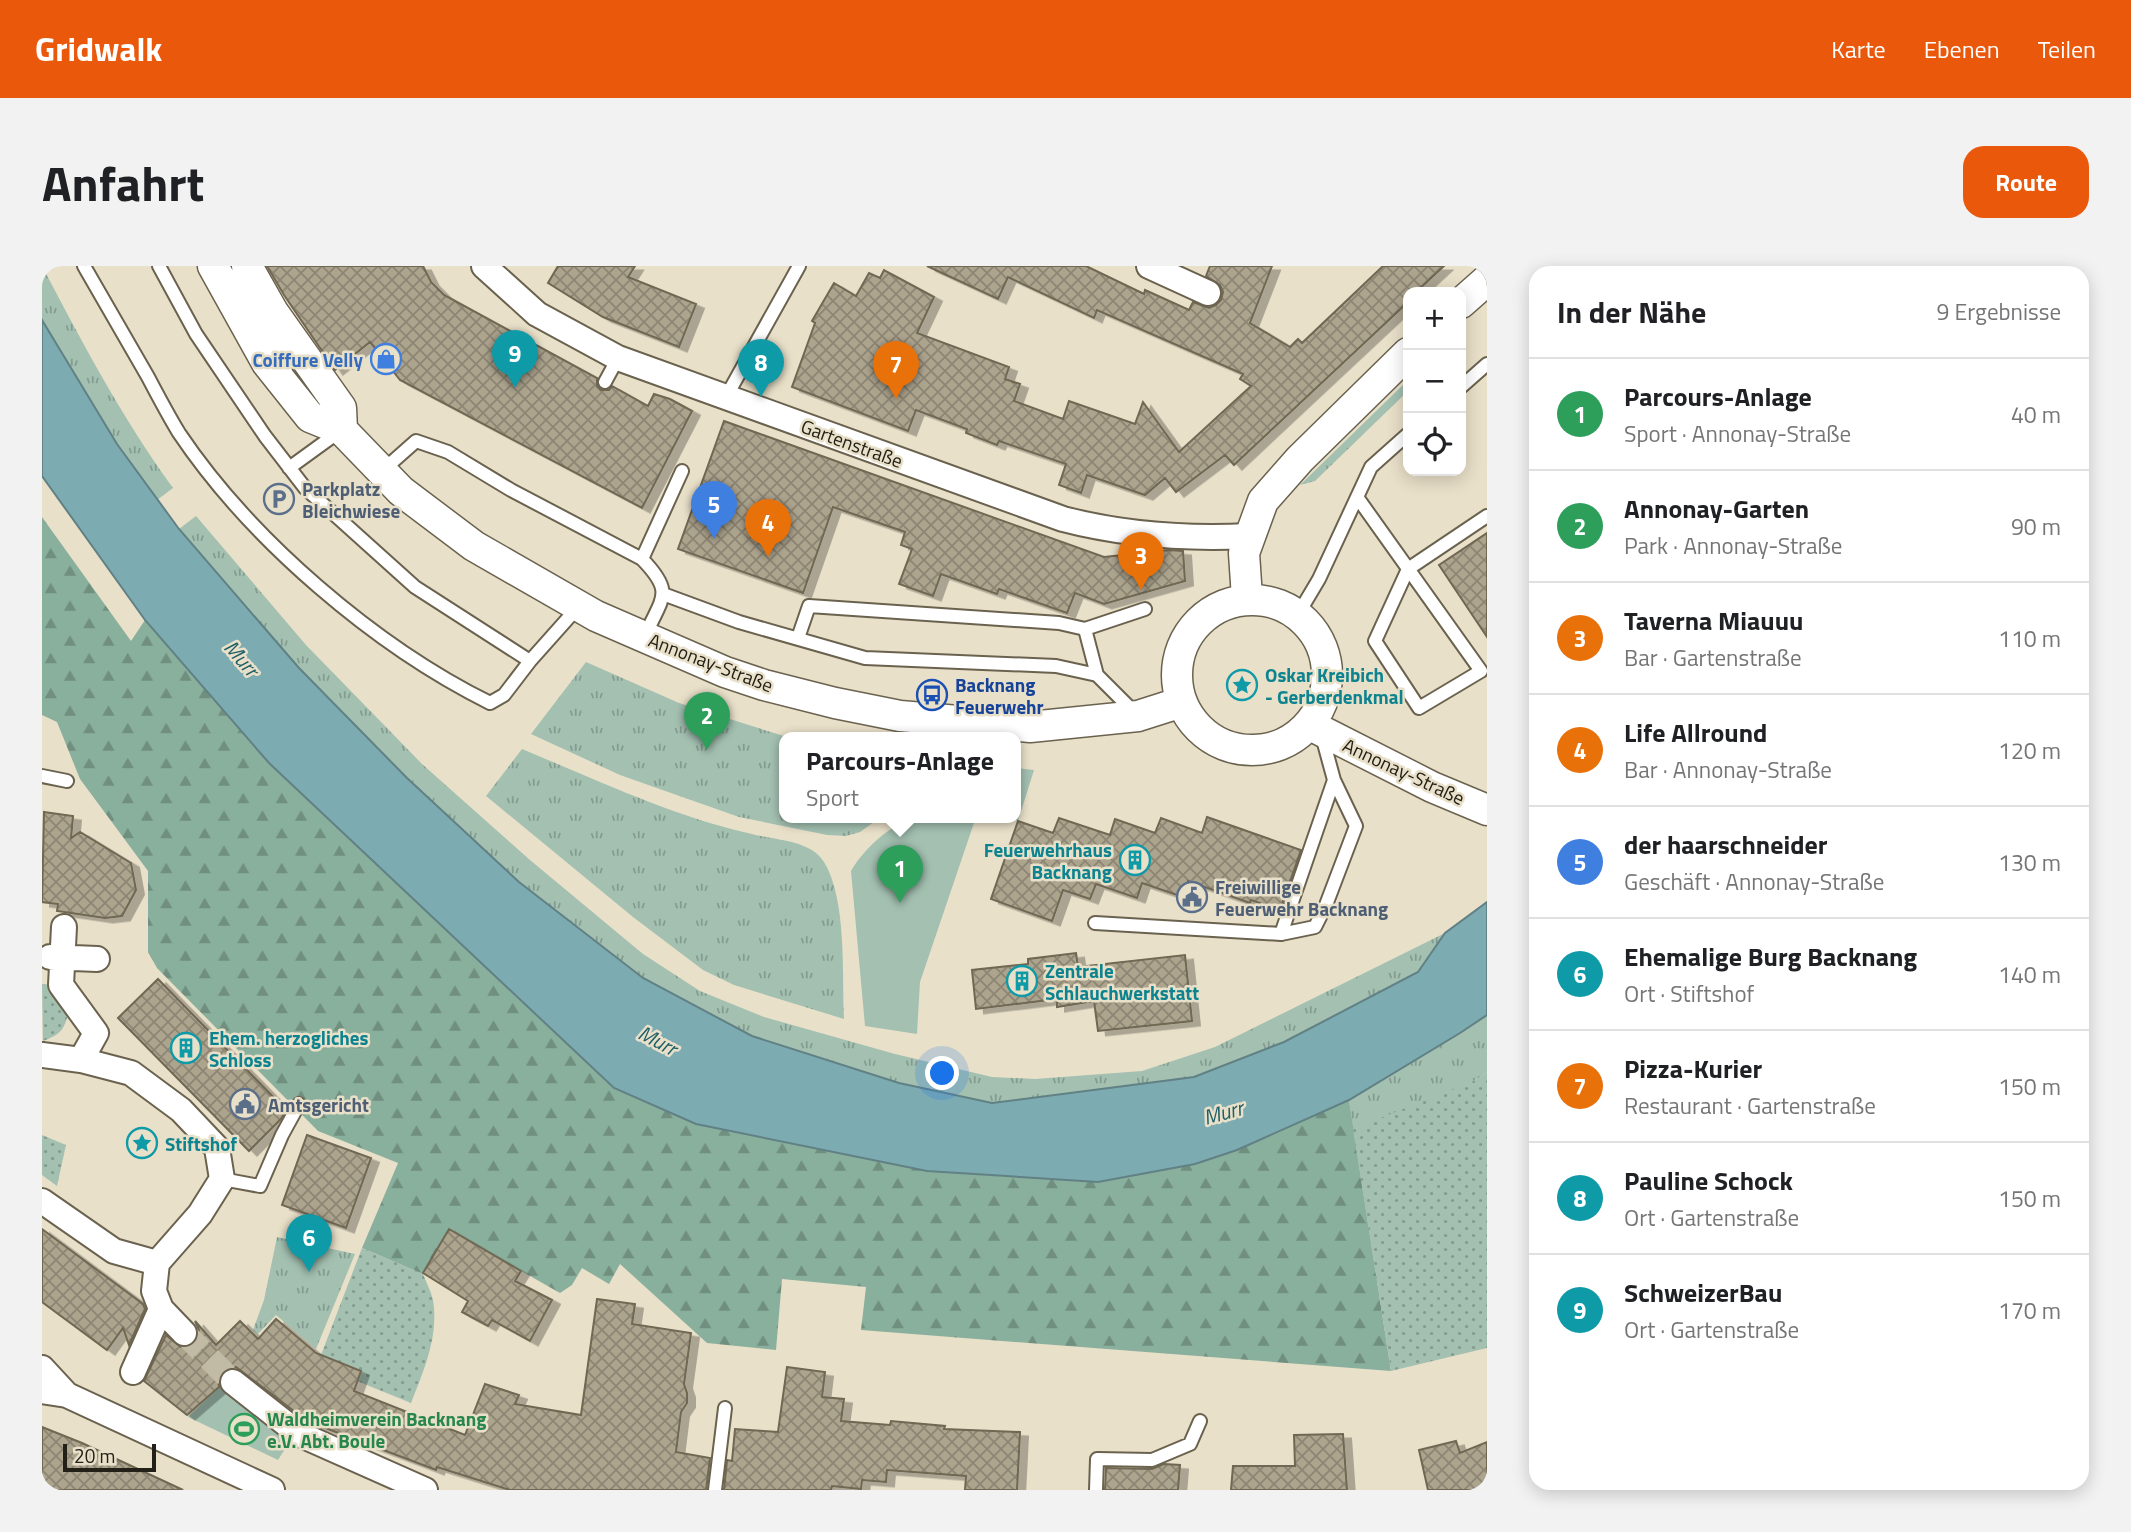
<!DOCTYPE html>
<html lang="de">
<head>
<meta charset="utf-8">
<style>
  body { margin:0; font-family:"Titillium Web",sans-serif; background:#f2f2f2; color:#202124 }
  .controls { position:absolute; right:21px; top:21px; display:grid; overflow:hidden; border-radius:14px; box-shadow:0 4px 18px #0003 }
  .controls button { width:63px; height:63px; display:grid; place-items:center; padding:0; border:0; border-bottom:2px solid #e0e0e0; background:#fff; color:#202124; font:35px sans-serif }
  .scale { position:absolute; left:21px; bottom:18px; width:93px; box-sizing:border-box; padding-left:7px; border:4px solid #232017; border-top:0; font-size:19px; line-height:24px; white-space:nowrap; color:#232017; -webkit-text-stroke:5px #e9e0c9; paint-order:stroke }
  .you { position:absolute; left:901px; top:808px; width:24px; height:24px; margin:-18px; border:5px solid #fff; border-radius:50%; background:#1a73e8; box-shadow:0 0 0 10px #1a73e833 }
  .badge { display:grid; place-items:center; width:46px; height:46px; border-radius:50%; background:#ea580c; color:#fff; font-size:23px; font-weight:700 }
  .pin { position:absolute; translate:-50% -58px; filter:drop-shadow(0 2px 4px #0008) }
  .pin::after { content:''; position:absolute; top:37px; width:24px; height:21px; background:inherit; clip-path:polygon(0 0,100% 0,50% 100%) }
  .popup { position:absolute; left:737px; top:466px; width:242px; height:91px; box-sizing:border-box; display:grid; place-content:center; border-radius:14px; background:#fff; filter:drop-shadow(0 2px 5px #0005); font-size:23px; white-space:nowrap; color:#757577 }
  .popup b { font-size:26px; color:#202124 }
  .popup::after { content:''; position:absolute; left:50%; top:100%; margin-left:-14px; border:14px solid transparent; border-top-color:#fff }
  .list { margin:0; padding:0; list-style:none }
  h2 { display:flex; justify-content:space-between; align-items:center; height:91px; margin:0; padding:0 28px; font-size:30px }
  h2 small { font-size:23px; font-weight:400; color:#757577 }
  .list li { display:grid; grid-template-columns:46px 1fr auto; gap:21px; align-items:center; box-sizing:border-box; height:112px; padding:0 28px; border-top:2px solid #e0e0e0 }
  .list b { display:block; font-size:26px; white-space:nowrap }
  .list p { margin:0; font-size:23px; white-space:nowrap; color:#757577 }
  .list em { font-size:23px; font-style:normal; color:#757577 }
  .icon { flex:none; width:38px; height:38px; fill:none; stroke:currentColor; stroke-width:2; stroke-linecap:round; stroke-linejoin:round }
  .map { position:relative; flex:none; width:1445px; height:1224px; overflow:hidden; border-radius:21px }
  header { display:flex; align-items:center; gap:42px; box-sizing:border-box; height:98px; padding:0 35px; background:#ea580c; color:#fff }
  header strong { font-size:33px }
  nav { display:flex; gap:38px; margin-inline-start:auto; font-size:24px }
  .intro { display:flex; align-items:center; justify-content:space-between; box-sizing:border-box; height:168px; padding:0 42px }
  h1 { margin:0; font-size:49px }
  .button { padding:18px 32px; border-radius:21px; background:#ea580c; color:#fff; font-size:24px; font-weight:700 }
  main { display:flex; gap:42px; padding:0 42px }
  aside { flex:1; background:#fff; border-radius:21px; box-shadow:0 4px 18px #0003 }
  .map>svg:first-child { display:block }
</style>
</head>
<body>
<header>
<strong>Gridwalk</strong>
<nav><a>Karte</a><a>Ebenen</a><a>Teilen</a></nav>
</header>
<div class="intro"><h1>Anfahrt</h1><a class="button">Route</a></div>
<main>
<div class="map">
<svg width="1445" height="1224" viewBox="0 0 1445 1224">
  <defs>
    <pattern id="grass-tufts" width="24" height="20" patternUnits="userSpaceOnUse" patternTransform="scale(1.75)"><rect width="24" height="20" fill="#a3c0b1"/><path d="M3 7l-1-3M5 7V3M7 7l1-3M15 17l-1-3M17 17v-4M19 17l1-3" fill="none" stroke="#849c8f"/></pattern>
    <pattern id="forest-firs" width="22" height="20" patternUnits="userSpaceOnUse" patternTransform="scale(1.75)"><rect width="22" height="20" fill="#89b09d"/><path d="M5 1l3.5 6h-7zM16 11l3.5 6h-7z" fill="#708f7f"/></pattern>
    <pattern id="garden-dots" width="8" height="8" patternUnits="userSpaceOnUse" patternTransform="scale(1.75)"><rect width="8" height="8" fill="#a3c0b1"/><path d="M2 2h.1M6 6h.1" fill="none" stroke="#849c8f" stroke-width="1.8" stroke-linecap="round"/></pattern>
    <pattern id="building-cross-hatch" width="8" height="8" patternUnits="userSpaceOnUse" patternTransform="scale(1.75)"><rect width="8" height="8" fill="#ada48e"/><path d="M0 0l8 8M0 8l8-8" fill="none" stroke="#8c8573"/></pattern>
    <filter id="shadow"><feDropShadow dx="8" dy="4.5" stdDeviation="0" flood-color="#0004"/></filter>
  </defs>
  <rect width="100%" height="100%" fill="#e9e0c9"/>
  <path fill="url(#grass-tufts)" d="M0 0C40 76 80 152 131 222L115 234 75 178 0 54Z
    M1366 114V125L1273 215 1258 219Z
    M154 250 264 379 380 498 488 594 601 688 658 725 722 751 853 788 950 811 993 813 1100 805 1173 781 1403 667 1376 706 1242 776 1152 811 950 837 857 817 710 770 601 712 477 616 365 512 257 402 137 263Z
    M544 396 637 437 745 471H742V551H839L818 566 804 570 785 569 697 551 578 509 489 468Z
    M480 483C553 513 632 551 710 568 732 574 769 574 782 596 805 633 800 709 802 753L692 719 661 704 591 651 444 530Z
    M1445 749V806L1434 814 1312 869 1307 834 1418 767Z
    M235 971 313 988 274 1083 234 1049 216 1068 211 1064 222 1034Z"/>
  <path fill="url(#forest-firs)" d="M0 251 89 375 103 354 227 497 654 858 885 905 970 911 1153 898 1195 884 1307 834 1349 1105 819 1064 824 1021 740 1013 734 1084 665 1077 578 998 567 1018 540 1002 530 1019 518 1027 407 964 381 1008 320 982 356 897 276 865 115 702 106 686V605L38 513 15 456 0 449Z"/>
  <path fill="url(#garden-dots)" d="M0 718C15 719 20 736 26 748 22 765 17 769 1 775Z
    M1445 806V1082L1349 1105 1311 863 1434 814Z
    M0 869 24 879 15 920 0 909Z
    M320 982 381 1008C384 1016 389 1025 391 1034 397 1070 382 1104 369 1137L315 1115 319 1105 279 1089Z"/>
  <path fill="#a3c0b1" d="M974 502 992 504 976 555 967 551H973Z
    M867 551H934L878 716 875 768 823 760 809 605C824 580 843 566 867 551Z
    M178 1120 248 1175 236 1194 146 1151Z"/>
  <path fill="#7cabb2" stroke="#618184" stroke-width="2" d="M0 54 75 178 137 263 257 402 365 512 477 616 601 712 710 770 857 817 950 837 1152 811 1242 776 1376 706 1403 667 1445 636V749L1418 767 1307 834 1195 884 1153 898 1056 916 885 905 654 858 572 822 227 497 103 354 0 210Z"/>
  <path fill="url(#building-cross-hatch)" stroke="#6f6752" stroke-width="2" filter="url(#shadow)" d="M225 0H381L389 16 402 29 555 112V120L559 124H567L570 120 606 140 612 128 628 133 650 145 600 242 358 114 328 76 293 104 242 29Z
    M516 0H593L586 11 654 38 637 81 561 51 506 17Z
    M885 0H1044L1102 28 1103 24 1147 44 1151 36 1167 42 1174 39 1179 34 1181 26 1178 19 1164 10 1168 0H1230L1208 57 1248 81 1256 73 1260 77 1341 0H1402L1374 26H1366L1364 38 1192 199 1183 189 1134 226 1123 212 1103 229 1045 209 1039 227 1017 219 1024 198 957 175 955 179 924 167 925 163 874 144 866 165 750 121 773 57 770 55 792 17 814 30 827 7 838 12 842 4 892 31 875 67 967 101 963 113 978 118 972 135 1021 153 1027 135 1093 158 1101 136 1137 186 1209 120 1198 113 1201 108 1055 44 1052 52 966 11 956 33Z
    M682 155 1062 291 1127 284 1141 285 1143 315 1062 338 1033 327 1025 347 957 323 955 328 899 308 891 330 857 318 870 283 859 279 863 266 791 241 761 327 744 321 636 283Z
    M1445 267V371L1397 299Z
    M2 546 31 550 29 572 38 566 89 597 94 624 80 650 63 652 15 645 16 638 0 636Z
    M1165 551 1259 584 1238 644 1209 634 1208 637 1146 615 1141 631 1100 617 1095 632 1054 618 1048 633 1021 624 1010 655 949 633 976 555 1011 567 1017 552 1068 569 1073 553 1113 567 1119 552 1160 567Z
    M1034 687 1036 701 1143 689 1150 755 1056 765 1052 735 1015 741V733L934 743 930 704 986 698V693Z
    M116 713 244 844 239 853 207 885 76 752Z
    M265 869 329 892 304 962 240 939Z
    M0 963 101 1038 103 1043 87 1079 81 1062 65 1084 0 1036Z
    M407 963 479 1005 473 1015 510 1034 488 1075 450 1054 446 1060 420 1046 426 1035 381 1007Z
    M555 1033 593 1038 590 1058 649 1067 642 1118 645 1127V1137L639 1146 634 1186 668 1192 664 1224H468L395 1201 394 1204 265 1155 194 1101 186 1102 180 1106 176 1113 177 1121 145 1149 102 1115 124 1069 139 1081H146L153 1077 157 1064 153 1055 174 1079 198 1055 216 1073 234 1053 274 1087 319 1105 312 1125 423 1169 443 1118 477 1129 473 1138 539 1149Z
    M745 1101 783 1106 780 1131 802 1133 799 1155 848 1159 849 1155 903 1160 902 1163 978 1166 975 1224H923L924 1210 845 1204 844 1216 820 1214 819 1223 790 1220 789 1224H682L685 1194 690 1195 693 1163 736 1166Z
    M0 1161 40 1177 141 1224H0Z
    M1301 1168 1305 1224H1189L1191 1200H1253L1252 1169Z
    M1414 1175 1418 1187 1445 1176V1224H1386L1377 1184Z
    M1122 1198 1138 1199 1136 1224H1063L1064 1202 1110 1203Z"/>
  <g fill="none" stroke-linecap="round" stroke-linejoin="round">
    <path stroke="#c1baa5" stroke-width="24" stroke-dasharray="24 12" stroke-linecap="butt" d="M142 1067 191 1116"/>
    <g stroke="#6a624e" stroke-width="16">
      <path id="service" d="M42 0C63 37 85 74 106 111 116 130 126 149 137 167 209 274 333 380 448 437L462 429 488 395 537 340
        M117 0 154 68 223 170 263 222 373 321 488 395
        M219 58 244 97 243 113
        M563 116 576 92
        M1419 121 1445 98
        M684 131 757 0
        M247 202 298 165
        M339 206 374 175 406 186 469 224 600 293C633 327 620 331 603 370
        M1315 231 1439 405 1377 442 1333 375 1366 303 1445 250
        M600 293 640 205
        M621 328 697 356 823 392 1014 400 1055 409
        M1255 350 1277 313 1329 201 1366 168
        M1043 363 1103 343
        M756 372 767 340 1017 357 1043 363 1055 409 1093 447
        M0 510 25 515
        M1053 657 1239 668 1273 661 1284 639 1314 560 1292 514 1280 470
        M1239 668 1292 514
        M180 913 218 920 240 869 257 838
        M673 1224 683 1142
        M1054 1224 1055 1193 1110 1194 1148 1178 1158 1155"/>
    </g>
    <g stroke="#6a624e" stroke-width="28">
      <path id="minor" d="M442 0 495 48 576 92 1021 253C1082 269 1144 273 1207 270
        M1107 0 1166 27
        M22 661 19 719 54 767 39 794
        M8 691 55 693
        M0 789 39 794 89 807 139 844 175 882 180 913 158 948 115 997 112 1025 119 1043 142 1067
        M0 935 72 985 115 997
        M0 1102 25 1129
        M91 1106 119 1043
        M191 1116 257 1168 383 1224
        M0 1125 25 1129 230 1224"/>
    </g>
    <g stroke="#6a624e" stroke-width="33">
      <path id="tertiary" d="M171 0 225 97 268 151 300 164 359 225 432 280 554 350 683 406 722 419 793 437 858 450 988 461 1096 450 1140 436
        M205 0 231 46 299 142 300 164
        M1419 37 1445 14
        M1205 332 1202 287 1221 235 1258 193 1366 87
        M1135 409a75 75 0 1 1 150 0a75 75 0 1 1-150 0Z
        M1268 459 1390 521 1445 544"/>
    </g>
    <use href="#service" stroke="#fff" stroke-width="12"/>
    <use href="#minor" stroke="#fff" stroke-width="24"/>
    <use href="#tertiary" stroke="#fff" stroke-width="30"/>
  </g>
  <defs>
    <g id="shop-ring" transform="scale(1.575)"><circle r="9.5" fill="#e9e0c9" stroke="#3f7fe0" stroke-width="1.5"/><path d="M-5-2.5h2.3a2.7 3.5 0 0 1 5.4 0H5L5.5 6h-11ZM-1.5-2.5h3a1.5 2.3 0 0 0-3 0Z" fill="#3f7fe0"/></g>
    <g id="parking-ring" transform="scale(1.575)"><circle r="9.5" fill="#e9e0c9" stroke="#5c6f8a" stroke-width="1.5"/><path d="M-3.5-5.5H1a3.5 3.5 0 0 1 0 7H-1V5.5H-3.5ZM-1-3.4V-.6H.8a1.4 1.4 0 0 0 0-2.8Z" fill="#5c6f8a"/></g>
    <g id="sight-ring" transform="scale(1.575)"><circle r="9.5" fill="#e9e0c9" stroke="#0f9aa8" stroke-width="1.5"/><path d="M0-6L1.8-2.2L6-1.7L2.9 1.2L3.7 5.4L0 3.3L-3.7 5.4L-2.9 1.2L-6-1.7L-1.8-2.2Z" fill="#0f9aa8"/></g>
    <g id="bus-ring" transform="scale(1.575)"><circle r="9.5" fill="#e9e0c9" stroke="#1a4fb4" stroke-width="1.5"/><path d="M-5-6H5V4H4V6H2V4H-2V6H-4V4H-5ZM-3.5-4V0h7V-4ZM-3.5 1.2v1.5H-2V1.2ZM2 1.2v1.5H3.5V1.2Z" fill="#1a4fb4"/></g>
    <g id="building-ring" transform="scale(1.575)"><circle r="9.5" fill="#e9e0c9" stroke="#0f9aa8" stroke-width="1.5"/><path d="M-4-6H4V6H1V3H-1V6H-4ZM-2.5-4.3h1.7v1.8h-1.7ZM.8-4.3h1.7v1.8H.8ZM-2.5-1h1.7V.8h-1.7ZM.8-1h1.7V.8H.8Z" fill="#0f9aa8"/></g>
    <g id="civic-ring" transform="scale(1.575)"><circle r="9.5" fill="#e9e0c9" stroke="#5c6f8a" stroke-width="1.5"/><path d="M-.6-6.5H3V-4.5H.6V-3L4-1V1h2V6H-6V1h2V-1L-.6-3ZM-1.2 2.5V6h2.4V2.5Z" fill="#5c6f8a"/></g>
    <g id="stadium-ring" transform="scale(1.575)"><circle r="9.5" fill="#e9e0c9" stroke="#2e9e5b" stroke-width="1.5"/><path d="M0-5a6.5 5 0 1 0 0 10a6.5 5 0 1 0 0-10ZM-3.5-1.8h7v3.6h-7Z" fill="#2e9e5b"/></g>
  </defs>
  <g fill-rule="evenodd">
    <use href="#shop-ring" x="344" y="93"/>
    <use href="#parking-ring" x="237" y="233"/>
    <use href="#sight-ring" x="1200" y="419"/>
    <use href="#bus-ring" x="890" y="429"/>
    <use href="#building-ring" x="1093" y="594"/>
    <use href="#civic-ring" x="1150" y="631"/>
    <use href="#building-ring" x="980" y="715"/>
    <use href="#building-ring" x="144" y="782"/>
    <use href="#civic-ring" x="203" y="838"/>
    <use href="#sight-ring" x="100" y="877"/>
    <use href="#stadium-ring" x="202" y="1163"/>
  </g>
  <g text-anchor="middle" dominant-baseline="central" stroke-width="5" stroke-linejoin="round" paint-order="stroke">
    <g font-size="19" font-weight="bold" fill="#366cbe" stroke="#e9e0c9" text-anchor="end">
      <text x="321" y="93">Coiffure Velly</text>
    </g>
    <g font-size="19" fill="#232017" stroke="#e9e0c9">
      <text transform="translate(810 177) rotate(20)">Gartenstraße</text>
      <text transform="translate(669 396) rotate(21)">Annonay-Straße</text>
      <text transform="translate(1362 505) rotate(25)">Annonay-Straße</text>
    </g>
    <g font-size="19" font-weight="bold" fill="#4e5e75" stroke="#e9e0c9" text-anchor="start">
      <text x="260" y="222">Parkplatz<tspan x="260" dy="22">Bleichwiese</tspan></text>
      <text x="1173" y="620">Freiwillige<tspan x="1173" dy="22">Feuerwehr Backnang</tspan></text>
      <text x="226" y="838">Amtsgericht</text>
    </g>
    <g font-size="19" font-weight="bold" fill="#0d838f" stroke="#e9e0c9" text-anchor="start">
      <text x="1223" y="408">Oskar Kreibich<tspan x="1223" dy="22">- Gerberdenkmal</tspan></text>
      <text x="1070" y="583" text-anchor="end">Feuerwehrhaus<tspan x="1070" dy="22">Backnang</tspan></text>
      <text x="1003" y="704">Zentrale<tspan x="1003" dy="22">Schlauchwerkstatt</tspan></text>
      <text x="167" y="771">Ehem. herzogliches<tspan x="167" dy="22">Schloss</tspan></text>
      <text x="123" y="877">Stiftshof</text>
    </g>
    <g font-size="19" font-weight="bold" fill="#164399" stroke="#e9e0c9" text-anchor="start">
      <text x="913" y="418">Backnang<tspan x="913" dy="22">Feuerwehr</tspan></text>
    </g>
    <g font-size="19" font-weight="bold" fill="#27864d" stroke="#e9e0c9" text-anchor="start">
      <text x="225" y="1152">Waldheimverein Backnang<tspan x="225" dy="22">e.V. Abt. Boule</tspan></text>
    </g>
    <g font-size="21" font-style="italic" fill="#1f5f68" stroke="#e9e0c9">
      <text transform="translate(200 392) rotate(49)">Murr</text>
      <text transform="translate(616 774) rotate(28)">Murr</text>
      <text transform="translate(1181 846) rotate(-15)">Murr</text>
    </g>
  </g>
</svg>
<div class="controls">
<button>+</button>
<button>−</button>
<button><svg class="icon" aria-label="locate" viewBox="0 0 24 24"><circle cx="12" cy="12" r="6"/><path d="M12 2v4M12 18v4M2 12h4M18 12h4"/></svg></button>
</div>
<div class="scale">20 m</div>
<div class="you"></div>
<div class="pin badge" style="left:858px;top:637px;background:#2e9e5b">1</div>
<div class="popup"><b>Parcours-Anlage</b>Sport</div>
<div class="pin badge" style="left:665px;top:484px;background:#2e9e5b">2</div>
<div class="pin badge" style="left:1099px;top:324px;background:#e8710a">3</div>
<div class="pin badge" style="left:726px;top:291px;background:#e8710a">4</div>
<div class="pin badge" style="left:672px;top:273px;background:#3f7fe0">5</div>
<div class="pin badge" style="left:267px;top:1006px;background:#0f9aa8">6</div>
<div class="pin badge" style="left:854px;top:133px;background:#e8710a">7</div>
<div class="pin badge" style="left:719px;top:131px;background:#0f9aa8">8</div>
<div class="pin badge" style="left:473px;top:122px;background:#0f9aa8">9</div>
</div>
<aside>
<h2>In der Nähe<small>9 Ergebnisse</small></h2>
<ul class="list">
<li><span class="badge" style="background:#2e9e5b">1</span><div><b>Parcours-Anlage</b><p>Sport · Annonay-Straße</p></div><em>40 m</em></li>
<li><span class="badge" style="background:#2e9e5b">2</span><div><b>Annonay-Garten</b><p>Park · Annonay-Straße</p></div><em>90 m</em></li>
<li><span class="badge" style="background:#e8710a">3</span><div><b>Taverna Miauuu</b><p>Bar · Gartenstraße</p></div><em>110 m</em></li>
<li><span class="badge" style="background:#e8710a">4</span><div><b>Life Allround</b><p>Bar · Annonay-Straße</p></div><em>120 m</em></li>
<li><span class="badge" style="background:#3f7fe0">5</span><div><b>der haarschneider</b><p>Geschäft · Annonay-Straße</p></div><em>130 m</em></li>
<li><span class="badge" style="background:#0f9aa8">6</span><div><b>Ehemalige Burg Backnang</b><p>Ort · Stiftshof</p></div><em>140 m</em></li>
<li><span class="badge" style="background:#e8710a">7</span><div><b>Pizza-Kurier</b><p>Restaurant · Gartenstraße</p></div><em>150 m</em></li>
<li><span class="badge" style="background:#0f9aa8">8</span><div><b>Pauline Schock</b><p>Ort · Gartenstraße</p></div><em>150 m</em></li>
<li><span class="badge" style="background:#0f9aa8">9</span><div><b>SchweizerBau</b><p>Ort · Gartenstraße</p></div><em>170 m</em></li>
</ul>
</aside>
</main>
</body>
</html>
